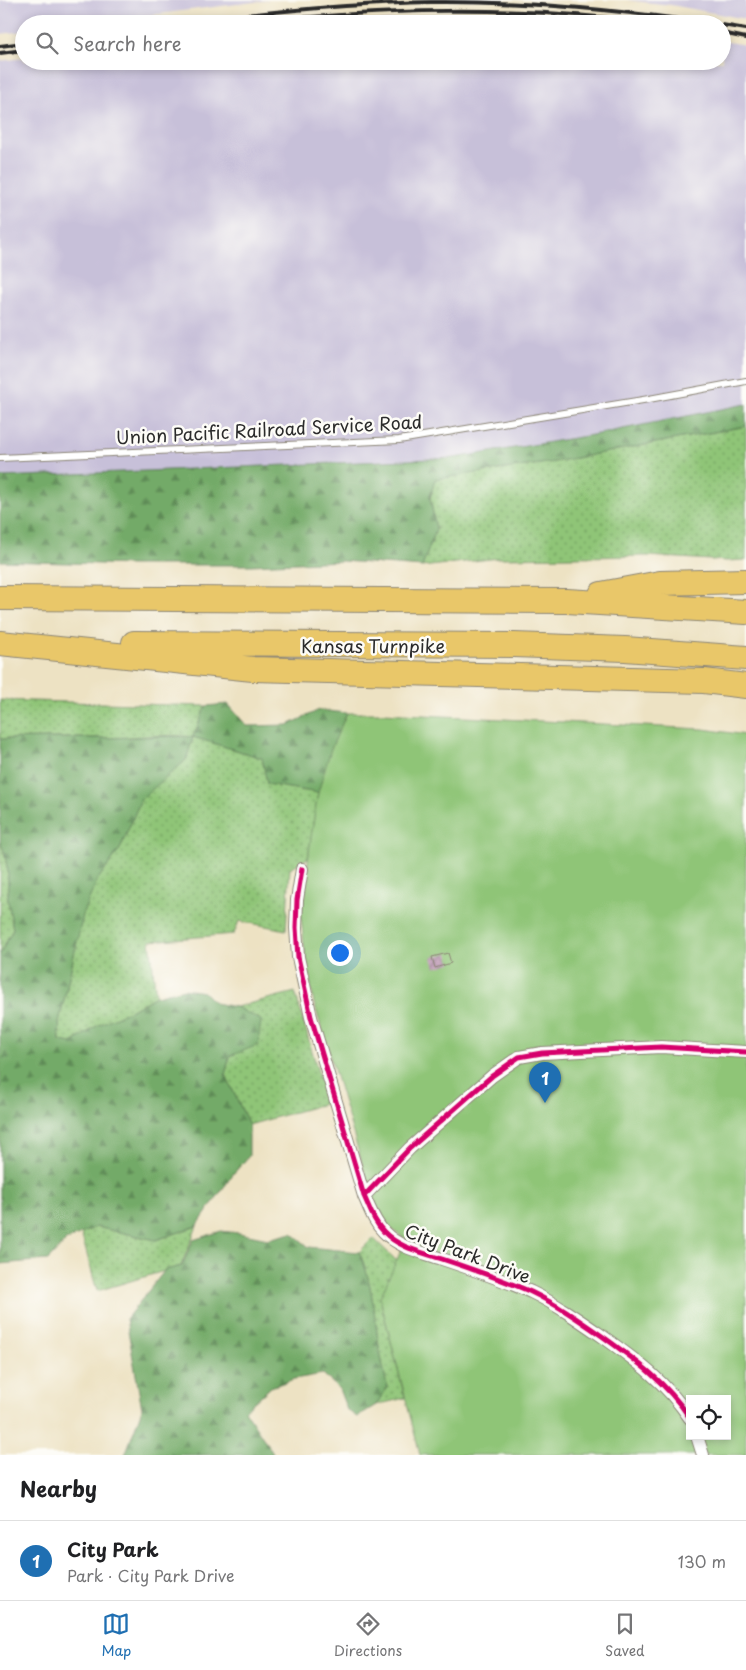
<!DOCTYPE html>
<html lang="en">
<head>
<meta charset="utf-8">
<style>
  body { margin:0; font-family:"Playpen Sans",sans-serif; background:#f6f6f6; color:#202124 }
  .controls { position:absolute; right:15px; bottom:15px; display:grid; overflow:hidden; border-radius:0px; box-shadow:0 2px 8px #0003 }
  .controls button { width:45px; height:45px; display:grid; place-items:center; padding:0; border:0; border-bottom:1px solid #e0e0e0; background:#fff; color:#202124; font:25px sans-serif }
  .you { position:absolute; left:339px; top:952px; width:18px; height:18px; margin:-12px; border:4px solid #fff; border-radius:50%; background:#1a73e8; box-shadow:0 0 0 8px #1a73e833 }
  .badge { display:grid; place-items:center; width:32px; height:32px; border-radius:50%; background:#1f6fb2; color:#fff; font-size:16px; font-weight:700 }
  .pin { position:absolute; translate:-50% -41px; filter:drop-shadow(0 1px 2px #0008) }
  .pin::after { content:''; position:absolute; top:26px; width:18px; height:15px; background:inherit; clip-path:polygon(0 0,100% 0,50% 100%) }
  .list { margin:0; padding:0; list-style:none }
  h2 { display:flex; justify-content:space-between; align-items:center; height:65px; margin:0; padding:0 20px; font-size:21px }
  h2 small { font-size:16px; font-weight:400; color:#757577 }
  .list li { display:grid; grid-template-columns:32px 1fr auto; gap:15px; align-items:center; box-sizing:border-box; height:80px; padding:0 20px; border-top:1px solid #e0e0e0 }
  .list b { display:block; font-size:19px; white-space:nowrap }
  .list p { margin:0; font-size:16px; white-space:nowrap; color:#757577 }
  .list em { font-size:16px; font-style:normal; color:#757577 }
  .icon { flex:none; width:28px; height:28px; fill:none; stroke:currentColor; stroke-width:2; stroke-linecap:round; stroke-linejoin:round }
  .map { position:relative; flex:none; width:746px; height:1455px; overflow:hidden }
  .search { position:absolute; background:#fff; box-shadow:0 2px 8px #0003; left:15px; right:15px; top:15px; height:55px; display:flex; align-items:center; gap:12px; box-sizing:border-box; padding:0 18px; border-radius:28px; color:#757577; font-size:19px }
  .sheet { height:145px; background:#fff }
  nav { display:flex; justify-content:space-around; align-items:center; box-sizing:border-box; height:70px; border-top:1px solid #e0e0e0; background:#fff; font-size:14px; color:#757577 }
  nav a { display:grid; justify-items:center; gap:2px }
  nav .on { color:#1f6fb2 }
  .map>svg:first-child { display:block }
</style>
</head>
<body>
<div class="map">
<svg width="746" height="1455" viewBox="0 0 746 1455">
  <defs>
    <pattern id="grass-dots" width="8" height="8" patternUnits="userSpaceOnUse" patternTransform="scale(1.25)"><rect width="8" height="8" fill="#8fc577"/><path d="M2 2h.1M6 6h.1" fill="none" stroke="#75a062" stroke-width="1.8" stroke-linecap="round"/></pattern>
    <pattern id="forest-firs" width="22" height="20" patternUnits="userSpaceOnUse" patternTransform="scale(1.25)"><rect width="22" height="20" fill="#73aa68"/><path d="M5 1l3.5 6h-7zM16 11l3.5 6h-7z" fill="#5f8b56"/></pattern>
    <pattern id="building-cross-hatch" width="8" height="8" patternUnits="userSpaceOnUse" patternTransform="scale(1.25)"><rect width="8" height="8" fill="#bd97b4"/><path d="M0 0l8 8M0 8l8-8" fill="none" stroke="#9a7b93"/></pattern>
  </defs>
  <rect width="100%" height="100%" fill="#fdfcf7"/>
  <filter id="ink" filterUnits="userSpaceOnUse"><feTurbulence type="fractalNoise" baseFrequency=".02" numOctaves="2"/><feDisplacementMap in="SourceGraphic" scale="10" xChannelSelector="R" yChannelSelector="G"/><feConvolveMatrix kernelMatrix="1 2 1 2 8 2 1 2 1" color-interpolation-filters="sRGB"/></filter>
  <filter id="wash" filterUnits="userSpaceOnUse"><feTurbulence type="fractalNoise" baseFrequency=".0096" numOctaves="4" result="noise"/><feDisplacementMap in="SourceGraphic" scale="20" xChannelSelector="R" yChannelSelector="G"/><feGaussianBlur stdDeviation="1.12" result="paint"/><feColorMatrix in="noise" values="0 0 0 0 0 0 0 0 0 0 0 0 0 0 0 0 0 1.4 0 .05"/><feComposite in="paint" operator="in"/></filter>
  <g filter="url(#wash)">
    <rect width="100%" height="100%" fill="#ede2c3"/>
    <path fill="#c7c0d9" d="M0 0H269L79 24H24V31L0 34Z
      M626 0H746V19L671 5Z
      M442 18 525 19 601 24H314Z
      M722 41 746 45V404L598 434 454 458 0 477V61L24 58V61H722Z"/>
    <path fill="url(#grass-dots)" stroke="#5d7851" d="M746 426V560L727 561 647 556 499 558 422 567 436 529 430 498 434 479 554 462Z
      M0 700 206 706 193 737 263 758 267 784 318 793 308 858 290 868 286 930 239 921 234 934 150 941 156 996 130 1011 98 1025 72 1043 60 1041 59 1022 84 910 98 879 120 849 141 798 186 760 193 737C162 733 131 738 100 738 67 738 34 738 0 739Z
      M0 842 4 851 8 872V901L13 929 0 954Z
      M295 992 327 1103 249 1125 225 1074 230 1056 260 1020 236 1007Z
      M197 1226 181 1266 97 1291 81 1233 96 1227 156 1240Z
      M373 1238 397 1261 380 1299 405 1398 376 1405 387 1387C384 1369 379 1351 377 1333 373 1305 371 1278 359 1252Z"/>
    <path fill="url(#forest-firs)" stroke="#4f6a4a" d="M746 404V426L554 462 435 479 430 498 436 529 422 567 342 561 251 565H132L0 561V477L454 458 598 434Z
      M228 704 247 726 288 725 319 710 347 713 332 747 318 793 267 784 262 758 193 737 186 760 141 799 120 849 98 879 84 910 59 1022 60 1041 72 1043 98 1025 130 1011 156 996 184 989 204 992 215 1003 236 1007 261 1020 258 1045 230 1056 225 1074 249 1125V1156L233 1174 197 1226 156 1240 96 1227 66 1241 48 1260 0 1264V954L13 929 8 901V872L4 851 0 842V739C33 738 67 738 100 738 131 738 162 735 193 737L206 706Z
      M221 1231 239 1233 268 1239 292 1233 309 1247 359 1252C371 1278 373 1305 377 1333 379 1351 384 1369 387 1387L376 1405 357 1417 347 1410 339 1389 323 1374 294 1379 271 1387 245 1410 274 1455H125L142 1409 126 1319 165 1270 182 1266 193 1240Z"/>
    <path fill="#8fc577" stroke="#5d7851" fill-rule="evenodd" d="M347 713H383L703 729 746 735V1455H420L380 1298 406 1239C388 1229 383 1221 374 1203L314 1003 305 953 301 917 311 837 318 793 331 749ZM690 1399H727V1436H690Z"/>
    <g id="blocks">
      <path fill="url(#building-cross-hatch)" d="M448 953 451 963 435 968 432 957Z"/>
    </g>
  </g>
  <g filter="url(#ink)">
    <use href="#blocks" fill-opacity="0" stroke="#8c8677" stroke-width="1"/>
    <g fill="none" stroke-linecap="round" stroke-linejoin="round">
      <g stroke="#8c8677" stroke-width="8">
        <path id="lane" d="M0 458 399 440 649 399 746 381"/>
      </g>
      <g stroke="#8c8677" stroke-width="14">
        <path id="street" d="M302 869 297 900 296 928 298 957 311 1017 364 1196C370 1209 374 1222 384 1232 399 1248 422 1252 442 1259 472 1269 502 1279 531 1292 556 1304 579 1320 602 1336 637 1361 666 1382 690 1418
          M364 1196 410 1148 492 1076 519 1057 542 1053 661 1047 746 1052
          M697 1436 703 1455"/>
      </g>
      <g stroke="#8c8677" stroke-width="26">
        <path id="highway" d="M601 594 660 583 746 581
          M0 598 567 601 746 612
          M0 643 253 669 704 681 746 686
          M134 643 514 645 625 649 746 658"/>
      </g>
      <use href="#lane" stroke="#fff" stroke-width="6"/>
      <use href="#street" stroke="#fff" stroke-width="12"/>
      <use href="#highway" stroke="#e9c769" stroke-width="24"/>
      <path stroke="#2b2b2b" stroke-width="4" d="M168 24C255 13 343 4 431 2 526 1 620 10 714 24
        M233 24C375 9 517 4 659 24
        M722 25 746 29
        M722 33 746 38
        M0 46 24 43
        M0 53 24 50"/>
      <g stroke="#fdfcf7" stroke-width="8">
        <path id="cycleway" d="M302 869 297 900 296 928 298 957 311 1017 364 1196C370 1209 374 1222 384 1232 399 1248 422 1252 442 1259 472 1269 502 1279 531 1292 556 1304 579 1320 602 1336 637 1361 666 1382 690 1418
          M364 1196 410 1148 492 1076 519 1057 542 1053 661 1047 746 1052"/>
      </g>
      <use href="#cycleway" stroke="#d6006c" stroke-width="5"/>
    </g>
  </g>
  <g text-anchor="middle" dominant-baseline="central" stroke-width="5" stroke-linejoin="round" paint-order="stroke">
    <g font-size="18" fill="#2b2b2b" stroke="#fdfcf7">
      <text transform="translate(269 429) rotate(-3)">Union Pacific Railroad Service Road</text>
      <text x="373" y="645">Kansas Turnpike</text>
      <text transform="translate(468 1253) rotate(21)">City Park Drive</text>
    </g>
  </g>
</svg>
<div class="controls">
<button><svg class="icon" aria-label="locate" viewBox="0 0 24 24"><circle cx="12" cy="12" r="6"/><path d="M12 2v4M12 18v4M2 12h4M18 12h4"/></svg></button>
</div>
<div class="you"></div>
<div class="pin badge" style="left:545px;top:1103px">1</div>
<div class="search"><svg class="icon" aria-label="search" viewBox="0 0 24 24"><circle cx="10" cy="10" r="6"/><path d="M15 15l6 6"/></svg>Search here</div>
</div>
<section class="sheet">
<h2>Nearby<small></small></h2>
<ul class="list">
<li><span class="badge">1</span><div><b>City Park</b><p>Park · City Park Drive</p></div><em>130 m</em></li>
</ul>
</section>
<nav>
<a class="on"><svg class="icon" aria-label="map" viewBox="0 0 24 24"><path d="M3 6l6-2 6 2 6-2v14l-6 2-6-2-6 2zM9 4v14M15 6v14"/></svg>Map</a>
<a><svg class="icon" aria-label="directions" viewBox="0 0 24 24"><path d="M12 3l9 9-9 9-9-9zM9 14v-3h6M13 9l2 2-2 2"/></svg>Directions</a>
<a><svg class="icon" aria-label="saved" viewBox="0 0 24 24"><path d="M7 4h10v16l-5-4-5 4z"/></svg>Saved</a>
</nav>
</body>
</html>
